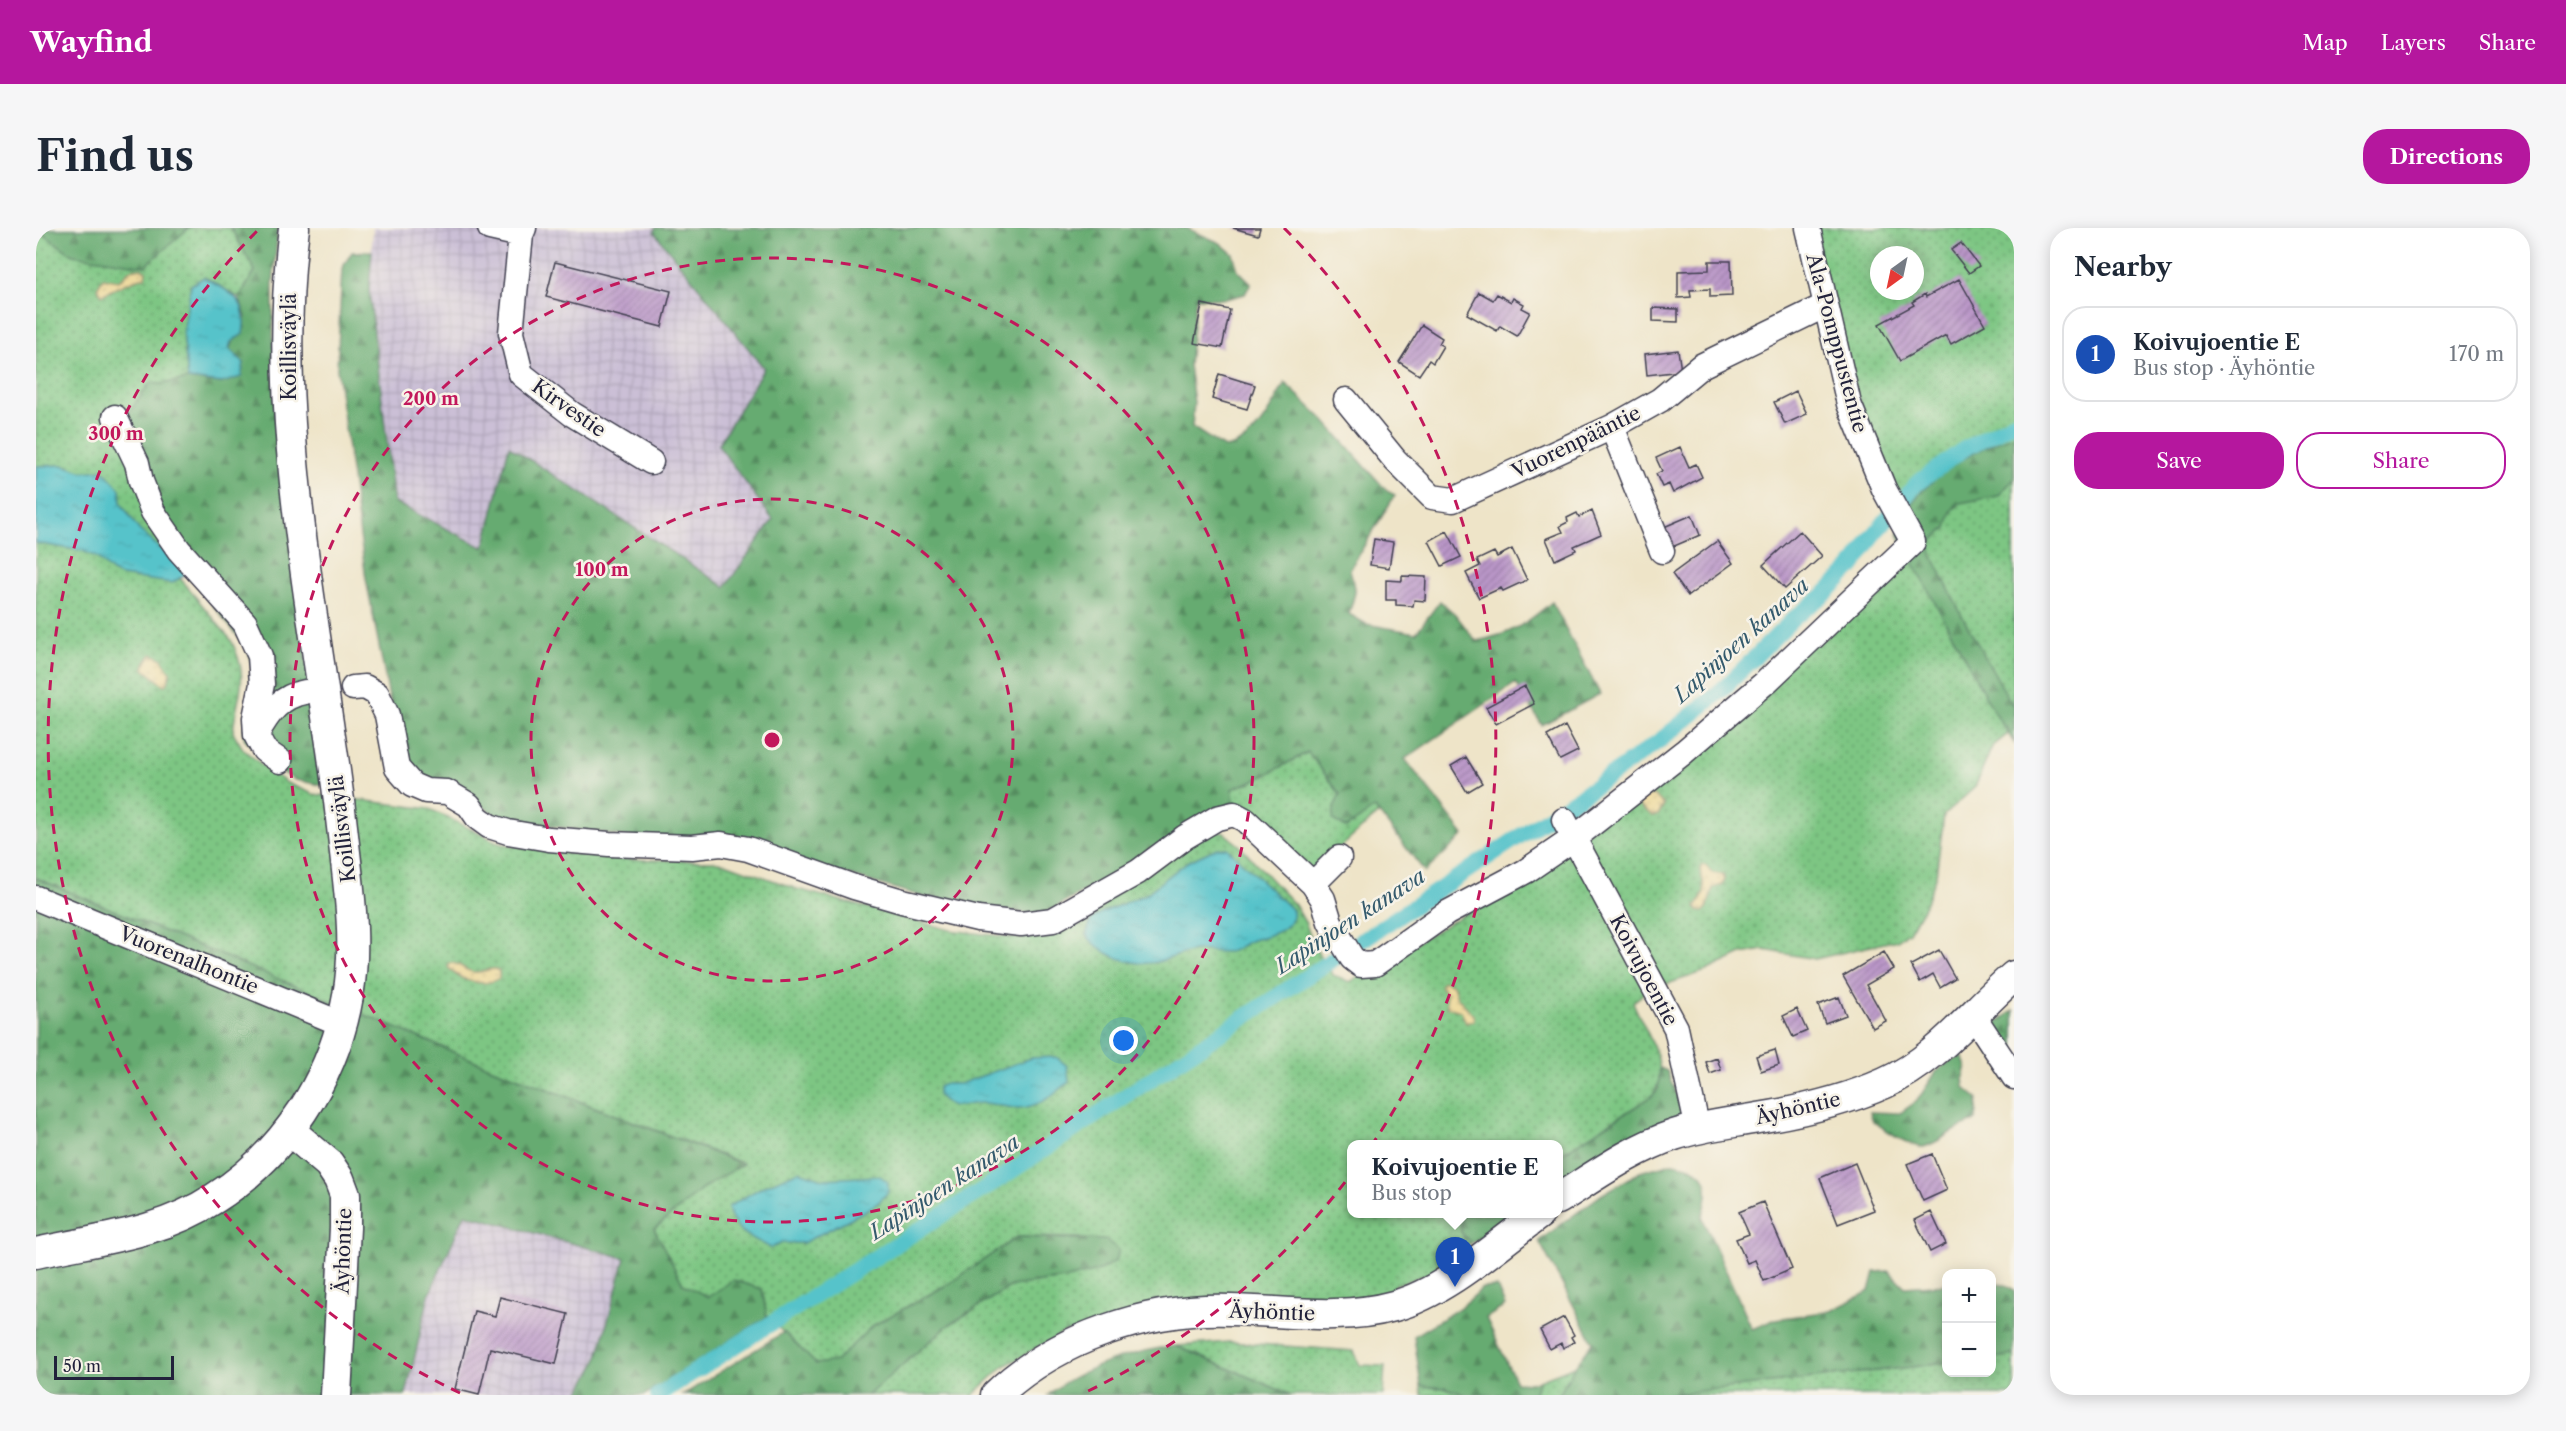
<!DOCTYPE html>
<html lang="en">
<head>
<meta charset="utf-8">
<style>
  body { margin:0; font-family:"Libre Caslon Text",serif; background:#f6f6f7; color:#1f2937 }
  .controls { position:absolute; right:18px; bottom:18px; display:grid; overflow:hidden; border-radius:12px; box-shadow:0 3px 15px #0003 }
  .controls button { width:54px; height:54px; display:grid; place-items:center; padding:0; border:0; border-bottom:2px solid #e0e1e3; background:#fff; color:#1f2937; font:30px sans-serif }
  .compass { position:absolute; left:1834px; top:18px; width:54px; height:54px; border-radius:50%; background:#fff; box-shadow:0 3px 15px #0003; rotate:213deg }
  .scale { position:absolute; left:18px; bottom:15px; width:120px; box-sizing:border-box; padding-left:6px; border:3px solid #22223b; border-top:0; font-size:16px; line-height:21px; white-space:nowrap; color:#22223b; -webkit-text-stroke:4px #f7f3e8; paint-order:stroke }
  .you { position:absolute; left:1088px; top:813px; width:21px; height:21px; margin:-15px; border:4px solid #fff; border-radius:50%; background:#1a73e8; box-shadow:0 0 0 9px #1a73e833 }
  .badge { display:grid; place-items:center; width:39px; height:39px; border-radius:50%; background:#b5179e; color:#fff; font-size:20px; font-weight:700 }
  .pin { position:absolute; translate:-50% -50px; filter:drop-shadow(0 2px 3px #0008) }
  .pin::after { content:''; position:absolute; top:32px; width:21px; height:18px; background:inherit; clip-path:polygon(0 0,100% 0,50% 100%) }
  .popup { position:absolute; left:1311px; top:912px; width:216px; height:78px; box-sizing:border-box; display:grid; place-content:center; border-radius:12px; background:#fff; filter:drop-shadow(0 2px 4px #0005); font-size:20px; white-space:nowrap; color:#747a83 }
  .popup b { font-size:22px; color:#1f2937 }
  .popup::after { content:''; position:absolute; left:50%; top:100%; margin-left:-12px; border:12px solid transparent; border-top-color:#fff }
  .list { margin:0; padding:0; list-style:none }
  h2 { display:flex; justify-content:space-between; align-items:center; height:78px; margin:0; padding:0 24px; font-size:26px }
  h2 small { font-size:20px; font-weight:400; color:#747a83 }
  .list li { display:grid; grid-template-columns:39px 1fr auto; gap:18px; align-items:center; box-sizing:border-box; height:96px; margin:0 12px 12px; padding:0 12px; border:2px solid #e0e1e3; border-radius:24px }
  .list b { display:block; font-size:22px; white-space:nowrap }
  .list p { margin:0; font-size:20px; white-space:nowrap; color:#747a83 }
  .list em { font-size:20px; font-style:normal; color:#747a83 }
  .actions { display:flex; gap:12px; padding:18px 24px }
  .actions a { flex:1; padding:14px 0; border:2px solid #b5179e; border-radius:24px; text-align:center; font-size:21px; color:#b5179e }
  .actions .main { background:#b5179e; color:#fff }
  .map { position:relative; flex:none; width:1978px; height:1167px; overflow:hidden; border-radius:24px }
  header { display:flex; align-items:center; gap:36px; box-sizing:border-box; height:84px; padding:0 30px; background:#b5179e; color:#fff }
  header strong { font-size:28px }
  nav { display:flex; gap:33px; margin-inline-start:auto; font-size:21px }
  .intro { display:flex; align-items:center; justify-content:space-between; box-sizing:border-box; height:144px; padding:0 36px }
  h1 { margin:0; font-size:42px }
  .button { padding:15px 27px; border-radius:24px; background:#b5179e; color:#fff; font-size:21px; font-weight:700 }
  main { display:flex; gap:36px; padding:0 36px }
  aside { flex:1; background:#fff; border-radius:24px; box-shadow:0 3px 15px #0003 }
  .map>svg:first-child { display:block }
</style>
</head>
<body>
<header>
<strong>Wayfind</strong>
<nav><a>Map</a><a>Layers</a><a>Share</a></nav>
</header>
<div class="intro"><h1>Find us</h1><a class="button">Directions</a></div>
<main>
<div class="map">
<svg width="1978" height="1167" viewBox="0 0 1978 1167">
  <defs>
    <pattern id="industrial-grid" width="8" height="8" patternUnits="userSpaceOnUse" patternTransform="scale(1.5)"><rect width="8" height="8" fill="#cbbfd6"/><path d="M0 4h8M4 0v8" fill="none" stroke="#aea4b9"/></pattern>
    <pattern id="grass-dots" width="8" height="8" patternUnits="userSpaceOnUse" patternTransform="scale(1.5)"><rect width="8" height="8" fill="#7dc683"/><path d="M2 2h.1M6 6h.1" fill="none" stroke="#66a06c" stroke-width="1.8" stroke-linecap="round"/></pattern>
    <pattern id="forest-firs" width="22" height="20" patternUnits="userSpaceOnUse" patternTransform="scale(1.5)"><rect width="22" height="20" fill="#66ab71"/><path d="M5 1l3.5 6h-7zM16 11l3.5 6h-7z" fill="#548b5e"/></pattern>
    <pattern id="sand-dots" width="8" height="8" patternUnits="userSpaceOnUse" patternTransform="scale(1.5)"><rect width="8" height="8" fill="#eeda9e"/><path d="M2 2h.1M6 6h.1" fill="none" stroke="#ccbb89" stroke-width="1.8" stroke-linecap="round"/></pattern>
    <pattern id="water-ripples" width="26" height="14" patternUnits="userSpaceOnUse" patternTransform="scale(1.5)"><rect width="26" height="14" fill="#56c3ca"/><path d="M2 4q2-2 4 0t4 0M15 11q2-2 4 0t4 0" fill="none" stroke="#4ba7ae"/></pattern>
    <pattern id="building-hatch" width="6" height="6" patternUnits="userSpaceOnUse" patternTransform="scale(1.5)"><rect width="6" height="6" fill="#ba96c8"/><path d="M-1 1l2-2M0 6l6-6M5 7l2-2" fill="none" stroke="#977aa4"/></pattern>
  </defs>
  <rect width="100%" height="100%" fill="#f7f3e8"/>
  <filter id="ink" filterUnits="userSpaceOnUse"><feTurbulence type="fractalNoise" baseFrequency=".0167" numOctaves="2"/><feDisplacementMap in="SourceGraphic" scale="12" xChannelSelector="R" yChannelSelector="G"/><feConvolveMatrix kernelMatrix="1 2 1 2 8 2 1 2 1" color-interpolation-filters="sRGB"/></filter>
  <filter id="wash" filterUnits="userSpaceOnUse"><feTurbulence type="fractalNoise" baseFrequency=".008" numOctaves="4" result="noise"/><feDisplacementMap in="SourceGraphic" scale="24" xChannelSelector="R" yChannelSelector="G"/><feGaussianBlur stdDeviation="1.35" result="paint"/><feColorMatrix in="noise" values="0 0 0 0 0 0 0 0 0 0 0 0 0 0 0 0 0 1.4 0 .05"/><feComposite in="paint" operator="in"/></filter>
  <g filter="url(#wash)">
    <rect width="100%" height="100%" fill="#eee4c8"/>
    <path fill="url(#industrial-grid)" d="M337 0H620L618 4 728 140 682 217 737 292 689 360 473 218 449 320 358 274 333 62Z
      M428 986 589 1030 560 1136 542 1167H370L393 1067Z"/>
    <path fill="url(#grass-dots)" stroke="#50745f" stroke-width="1.5" fill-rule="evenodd" d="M153 0H195L219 43 203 70 169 49 147 104 152 151 126 156 114 155 92 186 143 334 116 316 195 412C215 452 201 465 197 504L207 521 226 537 251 555 277 566 394 581 465 616 577 631 677 633 692 636 761 661 914 702 981 710 1001 708 1175 602 1188 605 1203 617 1259 677 1270 696 1278 719 1297 747 1314 754 1521 631 1874 325 1766 0H1978V504L1972 506 1956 519 1939 559 1908 587 1900 647 1889 677 1873 704 1861 712 1779 731 1728 722 1706 726 1670 743 1613 762 1597 774C1607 802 1639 840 1615 869L1523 927 1522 916H1316V986H1430L1426 988 1427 1009 1435 1015 1394 1045 1363 1056 1360 1055 1354 1066 1311 1074 1305 1069 1296 1072 1244 1069 1237 1075 1029 1104 967 1139 937 1167H832L911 1098 975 1058 1035 1050 1044 1010 981 1009 914 1055 836 1098 800 1134 780 1136 731 1089 726 1061 672 1069 646 1056 618 1001 669 959 706 935 456 840 0 650V1L37 27 145 6ZM1843 27H1879V63H1843Z
      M1272 524 1304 566 1298 580H1339L1343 585 1276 645 1199 579 1196 561 1224 550Z
      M1194 1114 1318 1123 1324 1137 1349 1138 1347 1167H1255L1140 1118Z
      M1978 1127V1167H1629L1910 1135V1144H1956V1130Z
      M1539 1138 1523 1167H1498L1503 1152Z
      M1385 1158 1410 1160 1431 1167H1386Z"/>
    <path fill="url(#forest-firs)" stroke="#446656" stroke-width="1.5" d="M153 0 109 38 37 27 0 1Z
      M195 0H242L237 57 238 169 286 557 259 552 236 538 209 512 207 504 214 473 216 438 212 421 171 370 78 198 92 186 114 155 126 156 152 151 186 155 208 135 193 121 210 89 203 70 219 43Z
      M620 0H1150L1184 15 1197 26 1202 42 1215 55 1209 66 1189 71 1160 70 1153 137 1158 175 1156 199 1188 220C1219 216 1235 179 1249 155L1288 192 1351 263 1359 267 1314 341 1319 365 1313 386 1330 396 1380 405 1404 373 1419 386 1440 413C1477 406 1488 397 1516 374L1564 466 1506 497 1480 455 1369 531 1428 607 1389 644 1339 580 1310 600 1297 592 1298 580 1304 566 1272 524 1224 550 1196 561 1199 579 1010 685H984L888 669 767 634 488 594 459 587 427 564 393 559 365 531 330 351 301 141 306 40 316 24 336 23 333 62 358 274 448 320 473 218 689 359 737 292 682 217 728 140 618 4Z
      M1978 208V251L1962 268 1924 275 1915 284 1911 300 1894 315 1896 327 1927 390 1978 480V515L1952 473 1862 306C1867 295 1871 280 1879 271 1900 245 1946 216 1978 208Z
      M0 650 456 840 707 936 669 959 618 1001 647 1056 672 1069 697 1052 726 1061 731 1089 609 1167H542L560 1136 589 1030 429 986 393 1067 370 1167H0Z
      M1978 782V858L1944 808Z
      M1927 828 1931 839 1928 849 1929 860 1942 871 1940 892C1933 898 1927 897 1920 902 1910 907 1898 917 1887 919 1875 920 1847 900 1837 893L1834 884 1864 885 1881 873 1900 844 1914 833Z
      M1624 840 1631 843 1649 888 1523 958V927L1615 869 1622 861Z
      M1636 935C1673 939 1677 957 1666 989L1716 1101 1740 1091 1795 1083 1834 1063 1839 1044 1853 1043 1869 1059 1910 1056V1135L1629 1167H1523L1539 1138 1557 1114 1503 1013 1565 967 1604 944Z
      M1430 986H1482L1453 1008 1435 1015C1425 1007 1422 1001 1426 988Z
      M981 1009 1070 1012 1083 1022 1080 1033 1062 1043 1035 1050 975 1058 911 1098 832 1167H647L748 1104 780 1136 800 1133 836 1098 914 1055Z
      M1956 1056 1970 1057 1978 1062V1127L1956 1130Z
      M1461 1059 1469 1078 1450 1090 1480 1154 1496 1155 1503 1152 1498 1167H1431L1410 1160 1385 1158 1378 1108C1402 1092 1426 1082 1446 1060Z
      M1140 1118 1255 1167H1012C1041 1141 1102 1121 1140 1118Z"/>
    <path fill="url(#sand-dots)" stroke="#887e6c" stroke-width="1.5" d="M105 40 110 43 109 49C93 53 81 59 66 67L61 60 67 50 83 53 94 42Z
      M116 426 125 430 134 444 132 455 128 457 108 441 109 436Z
      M1618 567 1628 577 1622 587 1617 588 1603 578V572L1609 568Z
      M1669 637 1677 645 1687 647 1689 652 1686 657 1677 660 1671 680 1667 684 1662 683 1660 679C1673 662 1668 659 1664 642L1665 638Z
      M414 735C425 735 428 743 438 744 446 745 452 740 459 741L463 743V750C449 760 422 753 412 739Z
      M1408 753 1417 757 1421 769 1438 787V792L1430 795 1425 783 1411 779 1410 766 1404 758Z"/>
    <path fill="url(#water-ripples)" stroke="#3c7282" stroke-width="1.5" d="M168 49C196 66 213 70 207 106L195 114 193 121 208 135 205 149 186 155 152 151 147 104 155 57Z
      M27 237 47 244 67 242 84 261 85 275 103 302 152 345 136 355 85 348 76 344 60 329 47 323 0 315V238Z
      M1181 620H1191L1257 683C1261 703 1226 708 1212 714 1207 716 1202 721 1196 723 1185 726 1171 721 1159 723 1135 727 1123 739 1097 734 1078 731 1062 721 1050 707L1055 692 1065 685 1110 666 1151 634Z
      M1020 829 1031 838 1033 853C1018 869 995 884 972 879 962 878 954 874 944 875 926 876 917 885 902 867V859L909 856H924L995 830Z
      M763 943 787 951 844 948 852 954V964L842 975 827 984 767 1015H746L735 1020C714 1008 697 1005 692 979L726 959Z"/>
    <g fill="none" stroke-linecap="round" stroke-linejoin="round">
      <path stroke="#56c3ca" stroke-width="16" d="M622 1167 965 950 1554 562 1626 511 1685 463 1758 390 1790 365 1816 339 1837 308 1880 256 1928 221 1978 194"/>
    </g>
    <g id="blocks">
      <path fill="url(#building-hatch)" d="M1197 0H1224L1222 7Z
        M1925 15 1943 38 1933 45 1915 22Z
        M1673 33H1695L1696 68 1674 69V61L1654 62 1655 69 1642 70V43L1673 42Z
        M519 34 635 63 626 99 510 69Z
        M1923 51 1949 97 1915 116 1910 107 1864 133 1843 96 1878 77 1876 74 1889 66 1890 69Z
        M1443 64 1457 72 1461 66 1475 74 1477 70 1488 76 1486 80 1494 84 1481 108 1464 98 1461 103 1431 86Z
        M1166 76 1194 82 1186 120 1158 115Z
        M1617 80 1642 81V94L1617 93Z
        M1386 97 1406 110 1403 116 1407 118 1397 135 1393 132 1383 147 1363 134Z
        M1642 122 1645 143 1611 147 1609 126Z
        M1183 146 1219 157 1211 181 1176 171Z
        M1760 163 1771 186 1749 196 1738 174Z
        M1644 219 1653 239 1660 236 1666 249 1637 265 1633 256 1626 259 1620 246 1626 243 1620 230Z
        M1556 283 1565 306 1538 318 1540 322 1519 332 1510 311 1527 304 1524 298 1532 294 1531 290 1541 285 1543 289Z
        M1656 287 1664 307 1636 319 1628 299Z
        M1411 303 1425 329 1406 338 1393 313Z
        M1764 303 1786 328 1749 361 1727 337Z
        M1338 311 1357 314 1353 340 1334 337Z
        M1681 313 1697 335 1652 368 1636 346Z
        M1476 321 1491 352 1467 363 1465 360 1443 370 1430 345 1444 338 1441 332 1458 324 1461 329Z
        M1366 348 1390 349 1389 373 1378 372 1377 378 1360 377V372H1350V352L1366 353Z
        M1489 458 1498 476 1460 496 1450 479Z
        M1529 498 1542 523 1524 532 1511 508Z
        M1430 529 1446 555 1431 564 1415 538Z
        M1903 722 1919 750 1904 759 1897 746 1884 754 1875 737Z
        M1848 724 1858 741 1830 757 1850 793 1837 800 1807 748Z
        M1803 769 1810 787 1789 795 1782 777Z
        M1761 781 1771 803 1757 809 1747 788Z
        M1739 822 1743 837 1725 843 1720 828Z
        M1681 830 1685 842 1674 846 1670 834Z
        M1896 926 1911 962 1887 973 1871 936Z
        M1819 935 1838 982 1802 996 1784 950Z
        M1727 974 1756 1041 1728 1053 1719 1032 1711 1035 1700 1011 1713 1006 1703 984Z
        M1895 984 1910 1016 1894 1024 1879 992Z
        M464 1069 532 1086 520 1136 454 1120 443 1167 419 1161 438 1083 459 1088Z
        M1528 1089 1538 1107 1535 1109 1538 1114 1527 1120 1525 1115 1514 1121 1504 1102Z"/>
    </g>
  </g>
  <g filter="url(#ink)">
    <use href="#blocks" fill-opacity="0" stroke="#413f50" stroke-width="1.5"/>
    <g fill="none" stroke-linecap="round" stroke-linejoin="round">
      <g stroke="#413f50" stroke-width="27">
        <path id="minor" d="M454 0 485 7
          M488 0 485 7 475 105 485 146 536 186 615 234
          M1310 172 1359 232 1396 269 1417 272 1576 199 1624 172 1665 138 1790 77
          M79 189 101 235 105 253 117 284 143 322 209 395 224 428 226 456 219 490 220 507 228 522 244 533
          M1576 199 1626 323
          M317 460 329 459 341 466 351 487 361 540 376 557 390 563 411 564 433 577 442 590 453 598 472 604 513 611 573 616 656 619 685 616 712 621 818 659 866 673 942 691 985 696 1017 692 1102 644 1149 609 1181 590 1198 586 1209 592 1277 656 1287 671 1294 694 1316 730 1325 737 1339 736 1411 685 1490 643 1537 611 1648 524 1731 453 1877 314 1848 261 1813 176 1772 0
          M221 506C232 485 245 468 269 464
          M1528 592 1640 800 1662 902
          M1277 656 1303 630
          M0 670 306 796
          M1937 787 1978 849"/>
      </g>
      <g stroke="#413f50" stroke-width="33">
        <path id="major" d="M253 902 293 936 303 951 309 967V1000L300 1167
          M1522 971C1559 948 1596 921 1638 907 1665 898 1694 895 1722 890 1765 883 1809 873 1849 855 1901 832 1936 784 1978 748
          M0 1025C62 1011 125 1006 179 970 249 925 298 850 312 768 321 717 314 668 308 616 304 578 299 540 293 502 269 338 237 165 258 0
          M960 1167C1020 1110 1113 1079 1195 1082 1250 1083 1304 1093 1358 1078 1408 1065 1461 1017 1503 986"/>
      </g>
      <use href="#minor" stroke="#fff" stroke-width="24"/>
      <use href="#major" stroke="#fff" stroke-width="30"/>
    </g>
  </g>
  <g fill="none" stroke="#c2185b" stroke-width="3" stroke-dasharray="10 8">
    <circle cx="736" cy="512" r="241"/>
    <circle cx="736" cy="512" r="482"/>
    <path d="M424 1165A724 724 0 0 1 224 0M1248 0A724 724 0 0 1 1048 1165"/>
  </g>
  <g text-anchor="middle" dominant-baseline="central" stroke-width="5" stroke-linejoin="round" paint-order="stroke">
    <g font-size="20" fill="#22223b" stroke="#f7f3e8">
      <text transform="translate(1801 115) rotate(75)">Ala-Pomppustentie</text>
      <text transform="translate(253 119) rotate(-90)">Koillisväylä</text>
      <text transform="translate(533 180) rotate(35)">Kirvestie</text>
      <text transform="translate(1540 214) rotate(-26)">Vuorenpääntie</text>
      <text transform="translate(306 601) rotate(-97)">Koillisväylä</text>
      <text transform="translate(153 732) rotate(22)">Vuorenalhontie</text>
      <text transform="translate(1608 742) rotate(62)">Koivujoentie</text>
      <text transform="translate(1762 880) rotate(-13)">Äyhöntie</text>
      <text transform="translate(307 1023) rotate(-88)">Äyhöntie</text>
      <text transform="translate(1236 1084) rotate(2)">Äyhöntie</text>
    </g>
    <g font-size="21" font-style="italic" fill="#345a6d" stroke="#f7f3e8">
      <text transform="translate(1705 412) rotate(-42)">Lapinjoen kanava</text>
      <text transform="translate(1314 693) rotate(-33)">Lapinjoen kanava</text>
      <text transform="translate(908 959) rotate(-33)">Lapinjoen kanava</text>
    </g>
  </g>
  <circle cx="736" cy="512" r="9" fill="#c2185b" stroke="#f7f3e8" stroke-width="3"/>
  <g font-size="18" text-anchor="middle" font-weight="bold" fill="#c2185b" stroke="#f7f3e8" stroke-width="5" stroke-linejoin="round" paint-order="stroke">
    <text x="395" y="177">200 m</text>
    <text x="80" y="212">300 m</text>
    <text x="566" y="348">100 m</text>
  </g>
</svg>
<div class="controls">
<button>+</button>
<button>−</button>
</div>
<svg class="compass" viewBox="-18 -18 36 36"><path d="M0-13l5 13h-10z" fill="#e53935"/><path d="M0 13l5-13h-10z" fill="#747a83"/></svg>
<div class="scale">50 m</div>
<div class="you"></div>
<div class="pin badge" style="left:1419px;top:1059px;background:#1a4fb4">1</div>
<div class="popup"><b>Koivujoentie E</b>Bus stop</div>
</div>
<aside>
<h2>Nearby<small></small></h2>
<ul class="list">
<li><span class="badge" style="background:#1a4fb4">1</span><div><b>Koivujoentie E</b><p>Bus stop · Äyhöntie</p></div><em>170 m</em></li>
</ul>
<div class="actions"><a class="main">Save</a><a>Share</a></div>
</aside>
</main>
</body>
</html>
